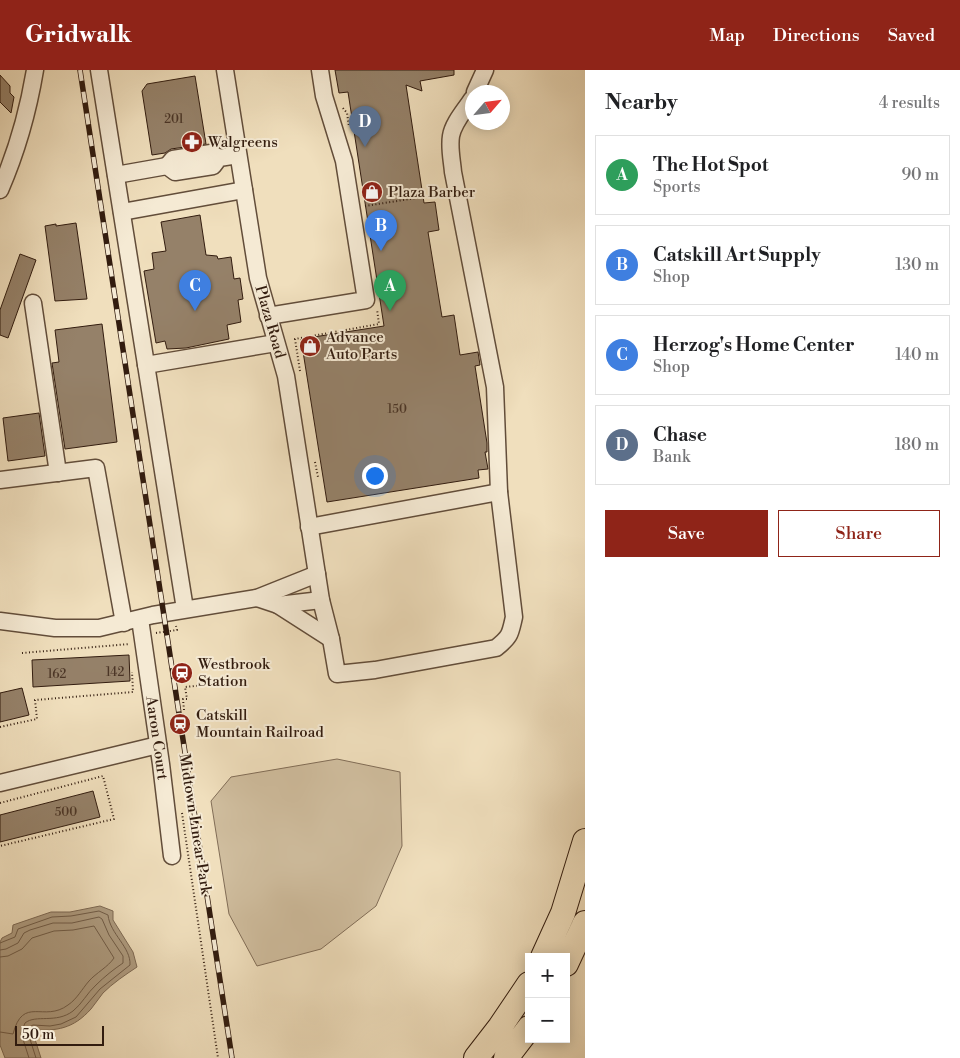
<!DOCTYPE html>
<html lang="en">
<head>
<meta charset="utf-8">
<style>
  body { margin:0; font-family:"Libre Bodoni",serif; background:#f2f2f2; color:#202124 }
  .controls { position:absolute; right:15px; bottom:15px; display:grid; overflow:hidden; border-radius:0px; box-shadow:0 2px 12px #0003 }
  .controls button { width:45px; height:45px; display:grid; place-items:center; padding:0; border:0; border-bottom:1px solid #e0e0e0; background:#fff; color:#202124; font:25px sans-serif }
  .compass { position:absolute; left:465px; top:15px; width:45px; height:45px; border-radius:50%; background:#fff; box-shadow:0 2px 12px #0003; rotate:62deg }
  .scale { position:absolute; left:15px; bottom:12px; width:89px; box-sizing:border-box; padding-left:5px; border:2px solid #321c0f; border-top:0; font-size:14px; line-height:18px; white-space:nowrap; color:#321c0f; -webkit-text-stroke:4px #f5ead4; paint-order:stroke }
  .you { position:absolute; left:374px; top:405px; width:18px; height:18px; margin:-12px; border:4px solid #fff; border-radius:50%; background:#1a73e8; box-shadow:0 0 0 8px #1a73e833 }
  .badge { display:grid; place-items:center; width:32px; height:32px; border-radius:50%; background:#8f2418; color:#fff; font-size:16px; font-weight:700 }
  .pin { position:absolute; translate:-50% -41px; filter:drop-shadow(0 1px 2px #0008) }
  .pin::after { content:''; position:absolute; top:26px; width:18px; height:15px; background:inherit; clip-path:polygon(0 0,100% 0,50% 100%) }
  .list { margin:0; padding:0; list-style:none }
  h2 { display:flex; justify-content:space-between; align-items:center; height:65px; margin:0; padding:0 20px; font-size:21px }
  h2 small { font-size:16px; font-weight:400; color:#757577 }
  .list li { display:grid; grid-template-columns:32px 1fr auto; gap:15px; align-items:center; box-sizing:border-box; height:80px; margin:0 10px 10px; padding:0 10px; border:1px solid #e0e0e0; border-radius:0px }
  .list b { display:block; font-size:19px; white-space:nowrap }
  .list p { margin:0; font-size:16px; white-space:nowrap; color:#757577 }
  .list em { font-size:16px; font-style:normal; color:#757577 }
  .actions { display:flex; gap:10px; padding:15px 20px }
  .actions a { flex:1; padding:11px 0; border:1px solid #8f2418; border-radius:0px; text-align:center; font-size:18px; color:#8f2418 }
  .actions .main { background:#8f2418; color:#fff }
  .map { position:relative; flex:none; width:585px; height:988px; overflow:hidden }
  header { display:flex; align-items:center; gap:30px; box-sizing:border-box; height:70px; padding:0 25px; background:#8f2418; color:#fff }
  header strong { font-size:24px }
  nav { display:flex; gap:28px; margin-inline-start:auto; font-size:18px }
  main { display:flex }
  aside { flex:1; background:#fff }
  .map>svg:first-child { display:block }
</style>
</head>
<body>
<header>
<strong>Gridwalk</strong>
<nav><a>Map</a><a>Directions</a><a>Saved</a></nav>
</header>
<main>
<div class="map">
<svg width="585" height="988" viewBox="0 0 585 988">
  <rect width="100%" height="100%" fill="#f0dfbd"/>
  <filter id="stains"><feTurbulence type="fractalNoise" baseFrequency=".004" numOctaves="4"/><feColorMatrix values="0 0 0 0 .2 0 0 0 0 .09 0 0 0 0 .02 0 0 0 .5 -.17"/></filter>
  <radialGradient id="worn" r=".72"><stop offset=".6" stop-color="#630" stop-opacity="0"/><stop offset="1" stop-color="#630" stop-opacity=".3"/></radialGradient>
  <path fill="#d0be9f" stroke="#816d57" d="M337 689 400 702 402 776 376 836 321 879 257 896 229 844 211 731 231 707Z"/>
  <path fill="#af9d82" stroke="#7d6954" d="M100 836 113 841V850L133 882 137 897C125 905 113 913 103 923 99 928 95 934 91 939 73 959 57 961 32 960L41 988H5L0 975V872L2 868 12 863 13 855 51 842H70Z"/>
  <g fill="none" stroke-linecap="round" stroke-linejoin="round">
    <path stroke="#705c48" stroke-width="1" d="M0 873 15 867 18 859 52 847 71 846 99 841 108 845C110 864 131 877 130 895L100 919 76 947 61 954 50 956 33 955 29 957 28 963 36 988
      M0 880 6 879 18 873 24 863 30 860 53 853H72L99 847 102 849 109 865 123 886V893C114 899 104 907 96 915 87 923 82 934 73 941 56 954 36 944 25 953L21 963 29 988
      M0 887 8 886 22 879 32 868 54 861 73 860 94 856 114 888C108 897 96 903 89 911 82 919 77 929 68 935 44 953 23 925 13 964L0 962"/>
  </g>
  <path fill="#958169" stroke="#321c0f" d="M335 0H454V5L420 11 422 21 406 15 424 133 435 132 439 160 428 162 442 247 454 245 460 285 478 282 480 295 475 296 487 373V382H485L488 399 478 400 479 408 327 432 301 269 384 256 348 22 339 23Z
    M0 5 10 16V23L14 27 11 43 0 32Z
    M195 6 206 74 171 79 165 83 152 85 142 21 147 14Z
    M200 145 206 185 217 186 218 189 231 187 234 209 240 208 243 229 238 230 241 252 227 255 229 269 186 278 167 279 165 271 156 273 144 201 154 199 152 183 166 181 161 152Z
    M76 153 87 229 55 231 45 156 56 154V156Z
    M20 184 36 190 8 268 0 265V240Z
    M102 254 117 372 65 379 52 293 59 292 55 260Z
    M39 343 45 386 8 391 3 348Z
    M129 585 130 611 33 617 32 590Z
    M22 618 29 645 0 652V623Z
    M93 721 100 747 0 772V745Z"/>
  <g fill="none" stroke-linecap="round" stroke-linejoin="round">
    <g stroke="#624d3a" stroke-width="19">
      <g id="minor">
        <path d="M99 0 185 539"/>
        <path id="s1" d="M225 0 258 208 286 306 321 530 331 569 337 604 375 600 496 578C511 566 510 564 514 547L499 422 495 317 453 102C452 90 449 78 451 66 453 53 465 40 472 29"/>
        <path d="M475 22 485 0"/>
        <path d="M167 96 173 89 211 83 219 88"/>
        <path d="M116 105 167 96 175 102 213 96 219 88 238 85"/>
        <path d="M0 120C17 81 28 42 35 0"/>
        <path d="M122 142 244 120"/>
        <path d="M33 233 58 403"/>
        <path d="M268 246 366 230 344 91 324 26 320 0"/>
        <path d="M146 295 276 273"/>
        <path d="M0 410 96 398 124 553"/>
        <path d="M309 457 499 422"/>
        <path d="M257 528 278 535 321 530"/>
        <path d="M278 535 331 569"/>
        <path id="s2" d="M140 549 161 694 172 786"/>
        <path d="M0 551 55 558H99L153 545 257 528 317 504"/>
        <path d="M0 713 158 675"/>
      </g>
    </g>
    <g stroke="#321c0f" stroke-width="26">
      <path id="highway" d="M543 887 563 843 585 771
        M566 894 585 853
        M476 988 500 957 529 914
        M506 988 529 958"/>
    </g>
    <path stroke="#321c0f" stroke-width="2" stroke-dasharray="1 2.5" stroke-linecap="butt" d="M343 38 347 43 349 57
      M365 136 442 124
      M300 301 295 269 379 254 377 239
      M315 392 318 407
      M156 563 177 560 176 556
      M22 583 130 574
      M184 640 183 629H187L185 617 205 615
      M0 657 37 649 35 630 133 622 132 602
      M0 733 103 706 114 749 0 776
      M182 743 218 988"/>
    <use href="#minor" stroke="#f5ead4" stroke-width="16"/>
    <use href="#highway" stroke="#f0dfbd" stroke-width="24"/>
    <g stroke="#321c0f" stroke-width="5.5">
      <path id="rail" d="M80 0 232 988"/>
    </g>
    <use href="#rail" stroke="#f5ead4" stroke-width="4" stroke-dasharray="11" stroke-linecap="butt"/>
  </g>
  <defs>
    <g id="pharmacy-disc" transform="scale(1.125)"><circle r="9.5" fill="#8f2418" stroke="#f5ead4"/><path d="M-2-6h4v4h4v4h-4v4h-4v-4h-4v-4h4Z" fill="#fff"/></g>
    <g id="shop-disc" transform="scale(1.125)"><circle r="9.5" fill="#8f2418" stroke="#f5ead4"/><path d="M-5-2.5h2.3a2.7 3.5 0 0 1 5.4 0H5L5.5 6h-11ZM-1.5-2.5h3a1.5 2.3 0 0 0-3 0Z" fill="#fff"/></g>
    <g id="station-disc" transform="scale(1.125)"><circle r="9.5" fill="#8f2418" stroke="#f5ead4"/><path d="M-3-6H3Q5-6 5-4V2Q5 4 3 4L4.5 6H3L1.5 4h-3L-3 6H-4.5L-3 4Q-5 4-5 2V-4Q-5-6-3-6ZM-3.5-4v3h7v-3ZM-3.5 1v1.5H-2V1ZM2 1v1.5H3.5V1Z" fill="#fff"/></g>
  </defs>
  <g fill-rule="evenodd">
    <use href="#pharmacy-disc" x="192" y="72"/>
    <use href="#shop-disc" x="372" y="122"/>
    <use href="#shop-disc" x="310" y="276"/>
    <use href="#station-disc" x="182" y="603"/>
    <use href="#station-disc" x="180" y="654"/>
  </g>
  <g text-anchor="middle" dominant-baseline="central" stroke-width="4" stroke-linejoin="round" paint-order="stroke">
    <g font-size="12" fill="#4b3526">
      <text x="174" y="49">201</text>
      <text x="397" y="339">150</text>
      <text x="115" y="602">142</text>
      <text x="57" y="604">162</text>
      <text x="66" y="742">500</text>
    </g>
    <g font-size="15" fill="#321c0f" stroke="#f5ead4" text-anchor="start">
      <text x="208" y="72">Walgreens</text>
      <text x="388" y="122">Plaza Barber</text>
      <text x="326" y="267">Advance<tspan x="326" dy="17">Auto Parts</tspan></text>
      <text x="198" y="594">Westbrook<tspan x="198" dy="17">Station</tspan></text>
      <text x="196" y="645">Catskill<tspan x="196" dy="17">Mountain Railroad</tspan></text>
    </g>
    <g font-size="15" fill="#321c0f" stroke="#f5ead4">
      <text stroke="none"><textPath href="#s1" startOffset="256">Plaza Road</textPath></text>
      <text stroke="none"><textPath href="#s2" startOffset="120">Aaron Court</textPath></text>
      <text transform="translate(195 754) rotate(81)">Midtown Linear Park</text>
    </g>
  </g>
  <rect width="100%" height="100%" filter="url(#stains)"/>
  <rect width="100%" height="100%" fill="url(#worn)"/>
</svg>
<div class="controls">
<button>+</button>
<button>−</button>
</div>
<svg class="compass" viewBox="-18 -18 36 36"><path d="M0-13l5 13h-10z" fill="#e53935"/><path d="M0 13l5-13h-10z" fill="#757577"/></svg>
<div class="scale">50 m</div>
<div class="you"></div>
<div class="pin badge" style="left:390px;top:241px;background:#2e9e5b">A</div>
<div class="pin badge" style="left:381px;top:181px;background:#3f7fe0">B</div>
<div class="pin badge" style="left:195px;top:241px;background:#3f7fe0">C</div>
<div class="pin badge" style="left:365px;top:77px;background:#5c6f8a">D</div>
</div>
<aside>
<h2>Nearby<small>4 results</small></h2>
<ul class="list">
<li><span class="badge" style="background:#2e9e5b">A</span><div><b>The Hot Spot</b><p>Sports</p></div><em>90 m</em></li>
<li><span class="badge" style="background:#3f7fe0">B</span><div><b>Catskill Art Supply</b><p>Shop</p></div><em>130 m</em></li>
<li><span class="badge" style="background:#3f7fe0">C</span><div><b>Herzog's Home Center</b><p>Shop</p></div><em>140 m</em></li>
<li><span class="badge" style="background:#5c6f8a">D</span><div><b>Chase</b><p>Bank</p></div><em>180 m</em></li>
</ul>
<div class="actions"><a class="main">Save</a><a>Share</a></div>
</aside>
</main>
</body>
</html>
